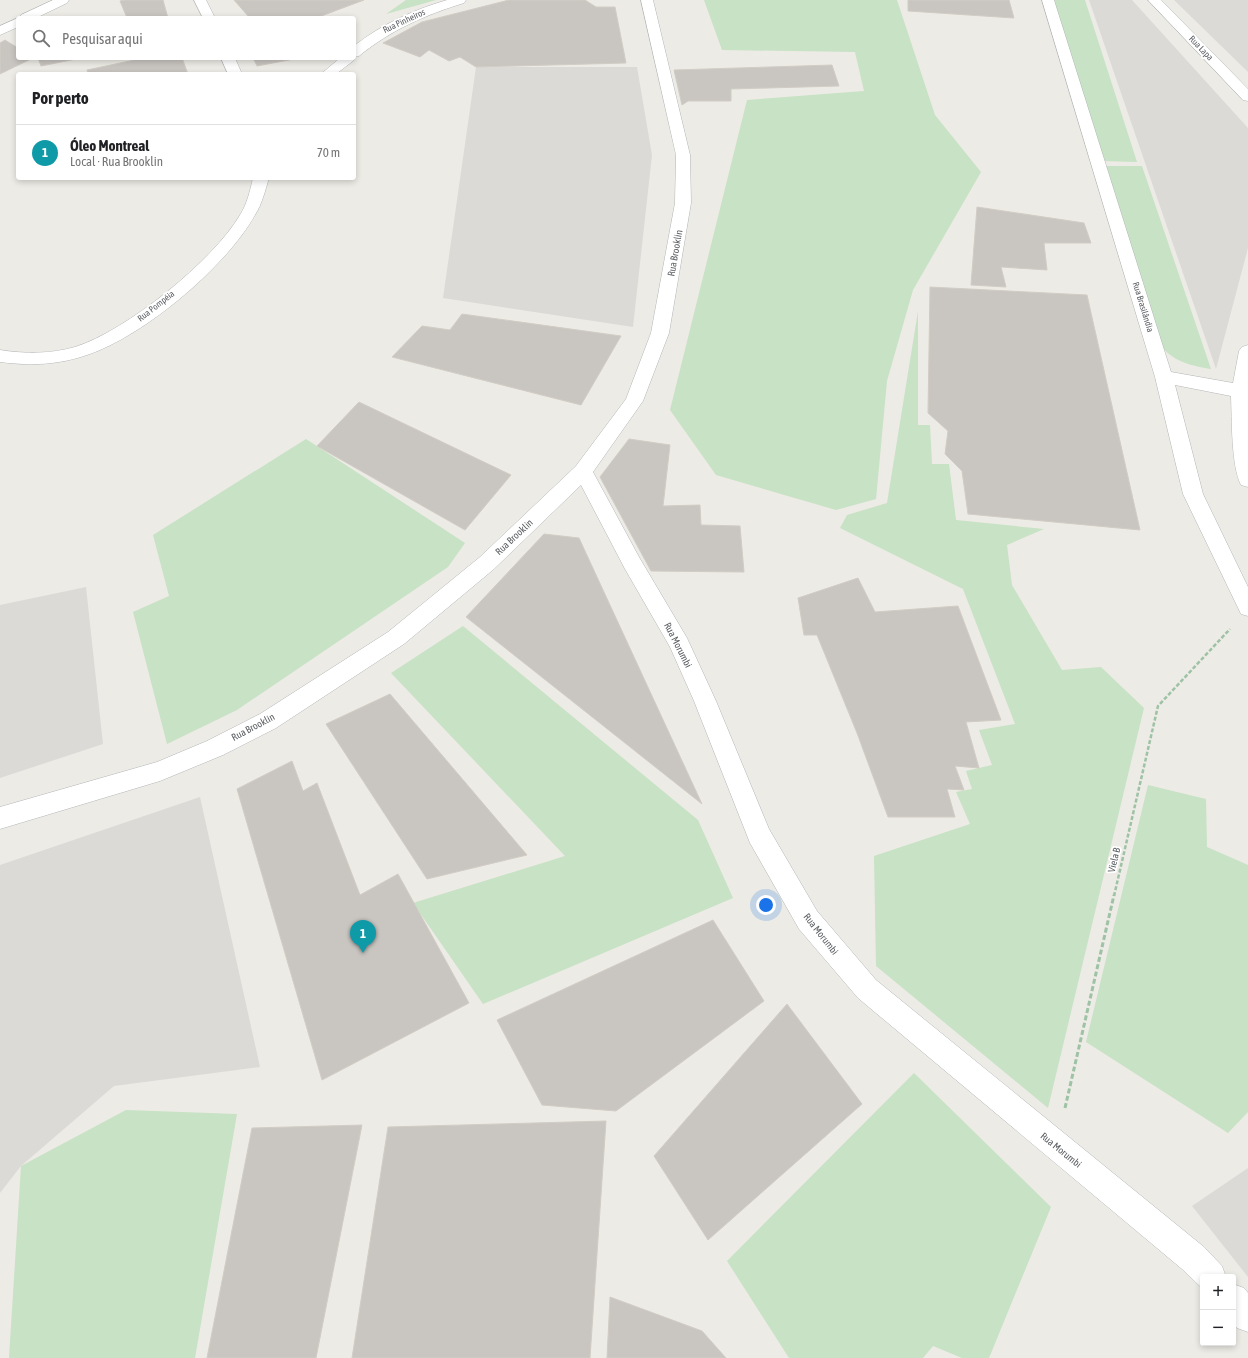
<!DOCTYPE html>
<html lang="pt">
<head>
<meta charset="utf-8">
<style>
  body { margin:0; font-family:"Asap Condensed",sans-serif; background:#f6f6f6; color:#202124 }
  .controls { position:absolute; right:12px; bottom:12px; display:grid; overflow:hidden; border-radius:4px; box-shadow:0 2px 6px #0003 }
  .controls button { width:36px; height:36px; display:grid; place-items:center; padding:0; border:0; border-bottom:1px solid #e0e0e0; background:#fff; color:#202124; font:20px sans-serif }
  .you { position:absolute; left:766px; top:905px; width:14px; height:14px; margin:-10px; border:3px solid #fff; border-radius:50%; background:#1a73e8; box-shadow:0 0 0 6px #1a73e833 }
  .badge { display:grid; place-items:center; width:26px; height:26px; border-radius:50%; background:#d93025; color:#fff; font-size:13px; font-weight:700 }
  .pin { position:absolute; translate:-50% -33px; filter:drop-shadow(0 1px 2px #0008) }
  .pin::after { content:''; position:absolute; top:21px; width:14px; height:12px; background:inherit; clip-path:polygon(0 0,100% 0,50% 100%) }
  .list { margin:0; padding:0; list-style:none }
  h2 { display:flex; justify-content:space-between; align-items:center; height:52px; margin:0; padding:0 16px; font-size:17px }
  h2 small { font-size:13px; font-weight:400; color:#757577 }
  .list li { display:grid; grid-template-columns:26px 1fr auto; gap:12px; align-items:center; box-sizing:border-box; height:56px; padding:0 16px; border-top:1px solid #e0e0e0 }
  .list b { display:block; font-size:15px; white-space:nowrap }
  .list p { margin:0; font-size:13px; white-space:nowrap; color:#757577 }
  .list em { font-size:13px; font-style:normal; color:#757577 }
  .icon { flex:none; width:22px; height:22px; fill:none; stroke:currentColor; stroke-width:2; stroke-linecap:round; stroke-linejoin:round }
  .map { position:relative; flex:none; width:1248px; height:1358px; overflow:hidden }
  .search { position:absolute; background:#fff; box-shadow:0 2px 6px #0003; left:16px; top:16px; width:340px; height:44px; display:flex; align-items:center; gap:10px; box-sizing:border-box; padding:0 14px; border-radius:4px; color:#757577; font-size:15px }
  .panel { position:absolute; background:#fff; box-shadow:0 2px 6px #0003; left:16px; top:72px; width:340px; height:108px; border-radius:4px }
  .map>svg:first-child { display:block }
</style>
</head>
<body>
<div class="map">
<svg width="1248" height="1358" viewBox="0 0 1248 1358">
  <rect width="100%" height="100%" fill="#edebe5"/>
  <path fill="#dcdad7" d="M1089 0H1132L1248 128V248L1216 369Z
    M1174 0H1248V72Z
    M476 67H637L652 155 633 327 443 298Z
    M86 587 103 744 0 778V605Z
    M200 797 260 1067 114 1086 21 1166 0 1193V865Z
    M1248 1168V1277L1192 1206Z"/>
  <path fill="#c7e2c4" d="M406 0H436L386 14Z
    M704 0H897L935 115 981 172 913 290 887 381 876 499 836 510 716 475 670 410 747 100 864 91 855 52 722 50Z
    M1052 0H1085L1137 162 1101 161Z
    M1105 166H1142L1211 369C1193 366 1174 362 1162 347Z
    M918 311V425H930L932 464H949L956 520 1044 529 1007 545 1012 585 1062 670 1101 667 1144 708 1048 1108 876 966 874 856 970 824 956 792 972 789 966 771 992 765 979 730 1015 724 963 589 840 528 847 515 887 503Z
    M306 439 465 543 448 567 237 710 167 744 133 612 169 596 153 535Z
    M463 626 698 820 733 898 483 1004 413 903 565 856 391 673Z
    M1148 785 1206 799 1207 847 1248 865V1112L1228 1133 1086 1042Z
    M914 1073 1051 1207 989 1358H962L933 1346 923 1358H789L727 1261Z
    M126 1110 237 1114 195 1358H9L21 1166Z"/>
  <path fill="#c9c6c2" stroke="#d1ccc4" d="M125 0H163L168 18H127L120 1Z
    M234 0H364L316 18H247L248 16Z
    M509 0H585L596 7H615L626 63 476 67 460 57 449 61 429 50 420 57 383 43 422 22Z
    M908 0H1009L1014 18 908 11Z
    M5 40 18 48V58H33L0 74V43Z
    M38 58H81L41 66Z
    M144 58H182L188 74H88L87 70Z
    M253 58H299L257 66Z
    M832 65 839 86 731 89V101H688L682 105 674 70Z
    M977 207 1084 223 1091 243H1044L1047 270 1001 267 1006 287 971 285Z
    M930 287 1087 295 1140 530 968 514 962 471 945 454 948 431 928 413Z
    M462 314 621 336 581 405 392 357 422 326 450 330Z
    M359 402 511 475 465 530 317 446Z
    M629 439 670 445 663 506 700 505 701 525 740 526 744 572 651 571 600 477Z
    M544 534 579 538 702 804 466 617Z
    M858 578 875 612 958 606 1001 720 966 722 979 768 955 766 964 790 947 789 955 817H888L857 733 817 635H804L798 598Z
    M390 694 527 855 427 879 326 724Z
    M292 761 303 791 317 783 360 895 398 874 469 1003 322 1080 237 789Z
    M713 920 764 1001 616 1111 542 1105 497 1020Z
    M787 1004 862 1104 708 1240 654 1156Z
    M606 1121 590 1358H352L388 1127Z
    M362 1125 316 1358H207L252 1128Z
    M610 1297 702 1331 726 1358H607Z"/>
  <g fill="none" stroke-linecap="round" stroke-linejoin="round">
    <g stroke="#b2b5b8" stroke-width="1">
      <path id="street" d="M53 0H69L67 3 36 18H20L21 15Z
        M194 0H206L215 18H203Z
        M447 0H466L464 3C425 15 391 30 359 56L354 57 355 58 353 61 336 74H321L340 58H354V46C382 24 413 10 447 0Z
        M641 0H653L690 155 691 203 669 333 643 401 593 472 639 557 687 638 716 701 769 829 817 911 876 980 1204 1247 1222 1266 1226 1277H1203V1289L1182 1269 858 998 799 929 750 843 694 701 670 647 625 569 581 485 494 569 404 644 276 728 223 755 160 781 0 829V807L157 762 207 741 260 714 388 632 480 557 576 466 626 399 651 333 675 203 676 155Z
        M1042 0H1054L1171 372 1233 383 1239 351 1242 347 1248 345V487L1241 485C1231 466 1232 418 1231 396L1175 385 1203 494 1248 587V616L1241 614 1183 494 1155 377Z
        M1148 0H1161L1248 89V101L1243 100Z
        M18 18V27L0 35V26Z
        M221 58H235L242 74H228Z
        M253 178H269C265 191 262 204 255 215 226 267 144 336 87 355 58 365 30 366 0 362V350C25 354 51 354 75 347 126 331 213 261 240 215 247 204 250 191 253 178Z
        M1233 1284 1244 1288 1248 1293V1332L1237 1328 1233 1323Z"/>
    </g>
    <path stroke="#9ec2a5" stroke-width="2.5" stroke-dasharray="4 2" stroke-linecap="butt" d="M1114 896 1158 706 1230 629"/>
    <path stroke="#9ec2a5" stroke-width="3" stroke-dasharray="5 2.5" stroke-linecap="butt" d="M1065 1108 1114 895"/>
    <use href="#street" fill="#fff" fill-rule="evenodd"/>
  </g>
  <g text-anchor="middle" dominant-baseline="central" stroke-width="3.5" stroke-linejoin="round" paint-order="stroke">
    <g font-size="9" fill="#5d6064" stroke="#fff">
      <text transform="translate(404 21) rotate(-25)">Rua Pinheiros</text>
      <text transform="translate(1201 48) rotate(46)">Rua Lapa</text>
      <text transform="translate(156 306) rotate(-38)">Rua Pompéia</text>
      <text transform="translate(1143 307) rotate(73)">Rua Brasilândia</text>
    </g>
    <g font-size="10" fill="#5d6064" stroke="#fff">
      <text transform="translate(675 253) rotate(-80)">Rua Brooklin</text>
      <text transform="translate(514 537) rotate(-43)">Rua Brooklin</text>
      <text transform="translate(678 645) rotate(63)">Rua Morumbi</text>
      <text transform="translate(253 727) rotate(-28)">Rua Brooklin</text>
      <text transform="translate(1114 860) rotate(-77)">Viela B</text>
      <text transform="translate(821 934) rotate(52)">Rua Morumbi</text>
      <text transform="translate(1061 1150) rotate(39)">Rua Morumbi</text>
    </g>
  </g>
</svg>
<div class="controls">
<button>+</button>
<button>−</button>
</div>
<div class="you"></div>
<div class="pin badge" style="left:363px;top:953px;background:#0f9aa8">1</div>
<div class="search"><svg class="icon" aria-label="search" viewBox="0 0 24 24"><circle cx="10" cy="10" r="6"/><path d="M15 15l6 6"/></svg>Pesquisar aqui</div>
<section class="panel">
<h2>Por perto<small></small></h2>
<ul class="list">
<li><span class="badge" style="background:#0f9aa8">1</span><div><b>Óleo Montreal</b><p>Local · Rua Brooklin</p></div><em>70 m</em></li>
</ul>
</section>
</div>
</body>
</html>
